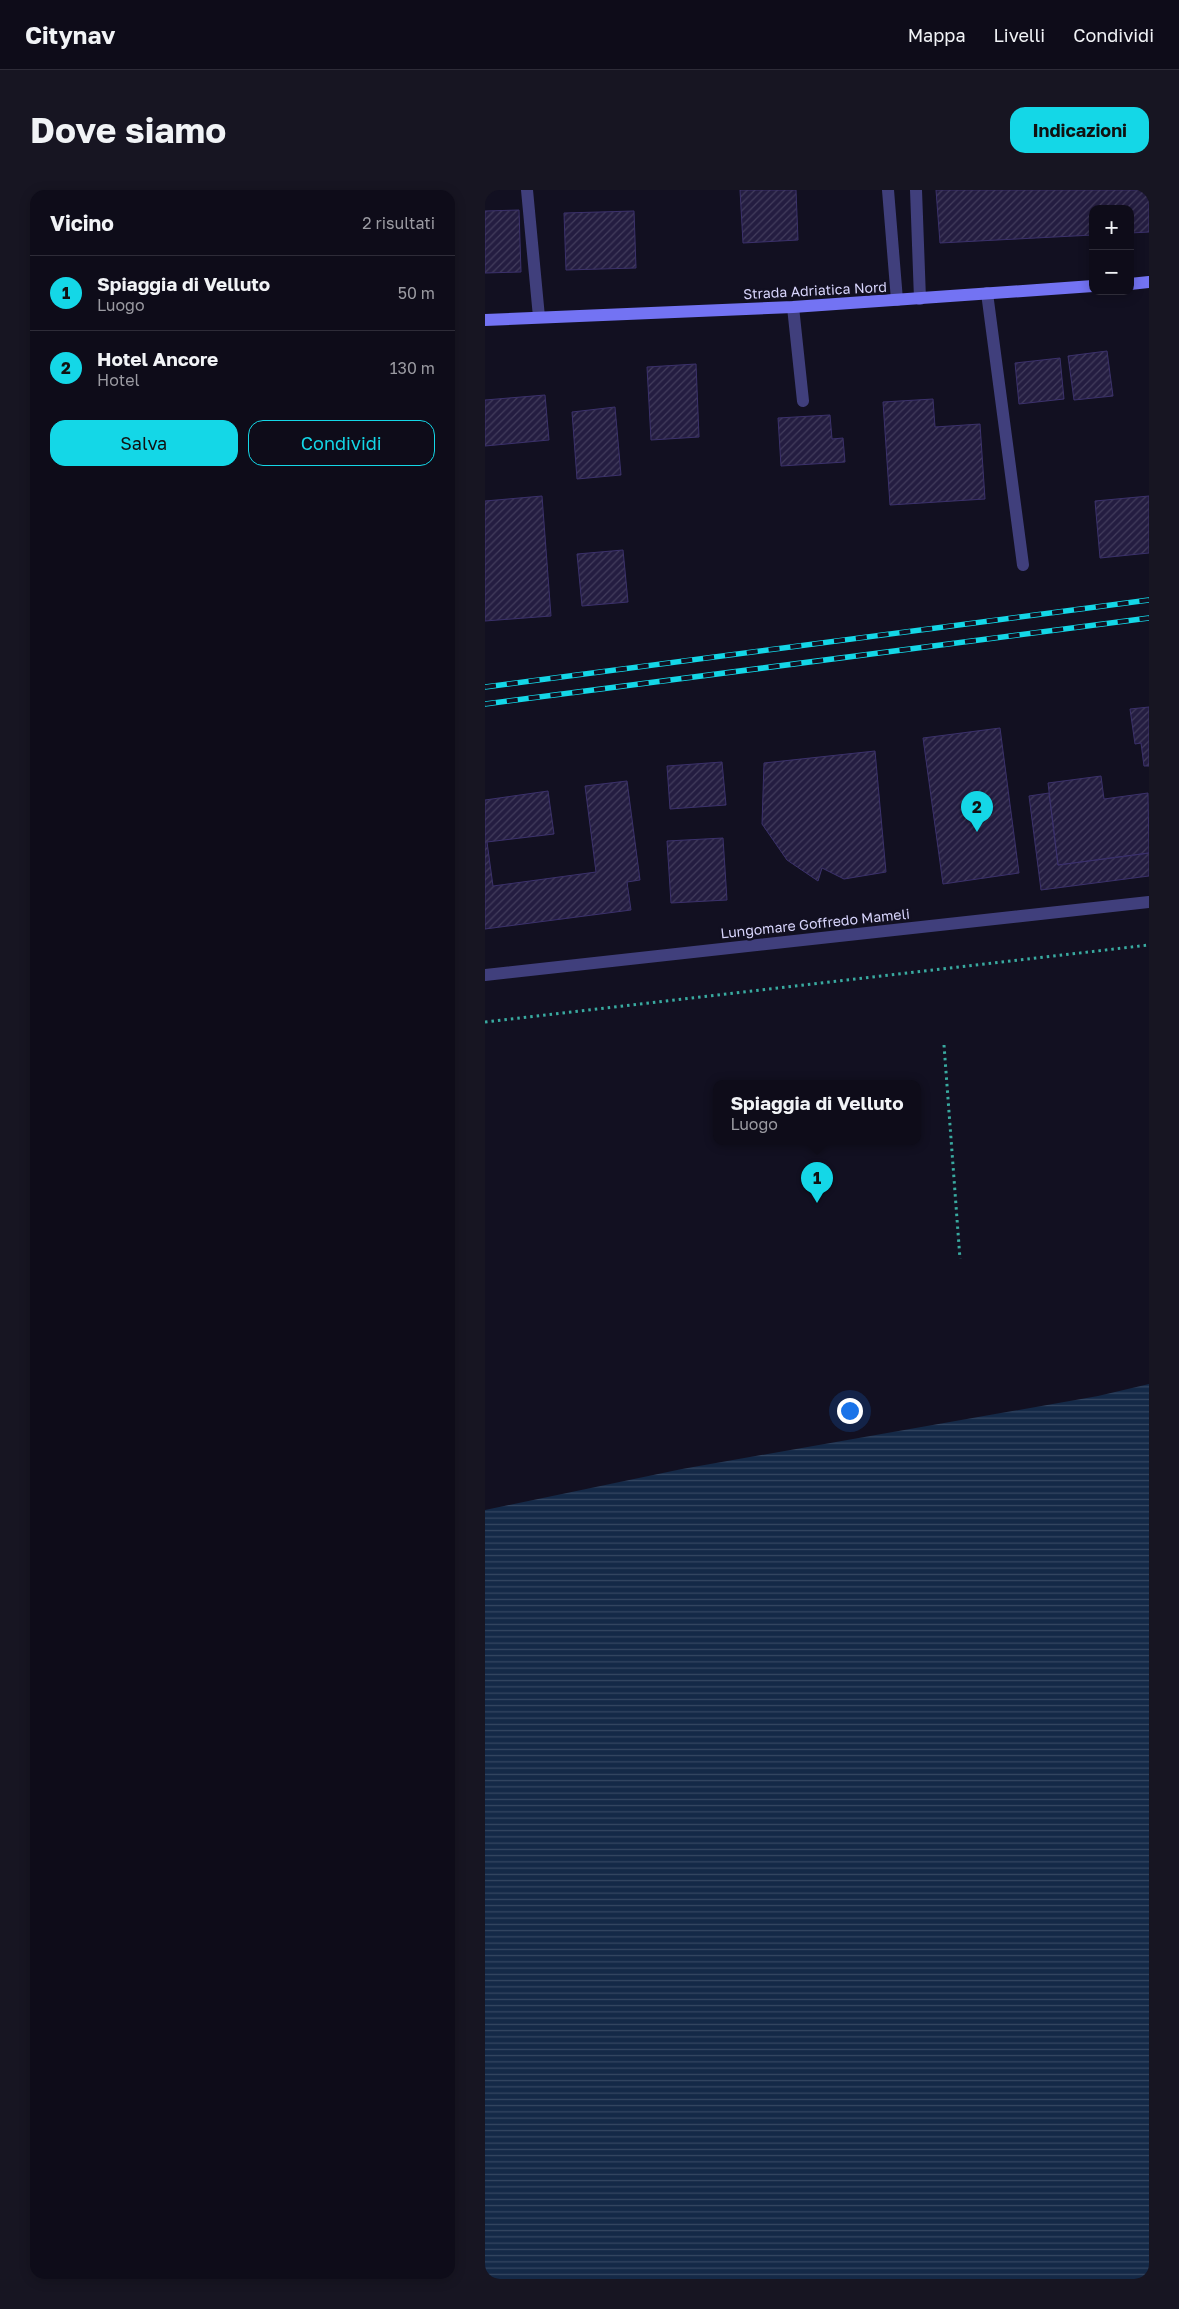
<!DOCTYPE html>
<html lang="it">
<head>
<meta charset="utf-8">
<style>
  body { margin:0; font-family:"Golos Text",sans-serif; background:#171522; color:#f1f3f6 }
  .controls { position:absolute; right:15px; top:15px; display:grid; overflow:hidden; border-radius:10px; box-shadow:0 2px 12px #0003 }
  .controls button { width:45px; height:45px; display:grid; place-items:center; padding:0; border:0; border-bottom:1px solid #2e2c38; background:#0e0c19; color:#f1f3f6; font:25px sans-serif }
  .you { position:absolute; left:364px; top:1220px; width:18px; height:18px; margin:-12px; border:4px solid #fff; border-radius:50%; background:#1a73e8; box-shadow:0 0 0 8px #1a73e833 }
  .badge { display:grid; place-items:center; width:32px; height:32px; border-radius:50%; background:#14d7e7; color:#111; font-size:16px; font-weight:700 }
  .pin { position:absolute; translate:-50% -41px; filter:drop-shadow(0 1px 2px #0008) }
  .pin::after { content:''; position:absolute; top:26px; width:18px; height:15px; background:inherit; clip-path:polygon(0 0,100% 0,50% 100%) }
  .popup { position:absolute; left:228px; top:890px; width:208px; height:65px; box-sizing:border-box; display:grid; place-content:center; border-radius:10px; background:#0e0c19; filter:drop-shadow(0 1px 4px #0005); font-size:16px; white-space:nowrap; color:#9b9ba2 }
  .popup b { font-size:19px; color:#f1f3f6 }
  .popup::after { content:''; position:absolute; left:50%; top:100%; margin-left:-10px; border:10px solid transparent; border-top-color:#0e0c19 }
  .list { margin:0; padding:0; list-style:none }
  h2 { display:flex; justify-content:space-between; align-items:center; height:65px; margin:0; padding:0 20px; font-size:21px }
  h2 small { font-size:16px; font-weight:400; color:#9b9ba2 }
  .list li { display:grid; grid-template-columns:32px 1fr auto; gap:15px; align-items:center; box-sizing:border-box; height:75px; padding:0 20px; border-top:1px solid #2e2c38 }
  .list b { display:block; font-size:19px; white-space:nowrap }
  .list p { margin:0; font-size:16px; white-space:nowrap; color:#9b9ba2 }
  .list em { font-size:16px; font-style:normal; color:#9b9ba2 }
  .actions { display:flex; gap:10px; padding:15px 20px }
  .actions a { flex:1; padding:11px 0; border:1px solid #14d7e7; border-radius:15px; text-align:center; font-size:18px; color:#14d7e7 }
  .actions .main { background:#14d7e7; color:#111 }
  .map { position:relative; flex:none; width:664px; height:2089px; overflow:hidden; border-radius:15px }
  header { display:flex; align-items:center; gap:30px; box-sizing:border-box; height:70px; padding:0 25px; background:#0e0c19; border-bottom:1px solid #2e2c38 }
  header strong { font-size:24px }
  nav { display:flex; gap:28px; margin-inline-start:auto; font-size:18px }
  .intro { display:flex; align-items:center; justify-content:space-between; box-sizing:border-box; height:120px; padding:0 30px }
  h1 { margin:0; font-size:35px }
  .button { padding:12px 22px; border-radius:15px; background:#14d7e7; color:#111; font-size:18px; font-weight:700 }
  main { display:flex; gap:30px; padding:0 30px }
  aside { flex:1; background:#0e0c19; border-radius:15px; box-shadow:0 2px 12px #0003 }
  .map>svg:first-child { display:block }
</style>
</head>
<body>
<header>
<strong>Citynav</strong>
<nav><a>Mappa</a><a>Livelli</a><a>Condividi</a></nav>
</header>
<div class="intro"><h1>Dove siamo</h1><a class="button">Indicazioni</a></div>
<main>
<aside>
<h2>Vicino<small>2 risultati</small></h2>
<ul class="list">
<li><span class="badge">1</span><div><b>Spiaggia di Velluto</b><p>Luogo</p></div><em>50 m</em></li>
<li><span class="badge">2</span><div><b>Hotel Ancore</b><p>Hotel</p></div><em>130 m</em></li>
</ul>
<div class="actions"><a class="main">Salva</a><a>Condividi</a></div>
</aside>
<div class="map">
<svg width="664" height="2089" viewBox="0 0 664 2089">
  <defs>
    <pattern id="water-rules" width="6" height="5" patternUnits="userSpaceOnUse" patternTransform="scale(1.25)"><rect width="6" height="5" fill="#142947"/><path d="M0 2.5h6" fill="none" stroke="#354762"/></pattern>
    <pattern id="building-hatch" width="6" height="6" patternUnits="userSpaceOnUse" patternTransform="scale(1.25)"><rect width="6" height="6" fill="#241d41"/><path d="M-1 1l2-2M0 6l6-6M5 7l2-2" fill="none" stroke="#433d5d"/></pattern>
  </defs>
  <rect width="100%" height="100%" fill="#121021"/>
  <path fill="url(#water-rules)" d="M664 1194V2089H0V1320L197 1279 613 1206Z"/>
  <path fill="url(#building-hatch)" stroke="#3b316b" d="M255 0H311L313 50 258 53Z
    M451 0H664V42L645 43V19H608V45L455 53Z
    M34 20 36 82 0 83V21Z
    M149 21 151 78 81 80 79 23Z
    M622 161 628 206 589 210 583 166Z
    M575 168 579 209 534 214 530 173Z
    M211 174 214 247 166 250 162 177Z
    M60 205 64 250 0 256V210Z
    M448 209 450 237 495 234 500 309 405 315 398 212Z
    M130 217 136 285 92 289 87 222Z
    M345 225 347 249 358 248 360 272 296 276 293 228Z
    M57 306 66 426 0 431V311Z
    M664 306V363L615 368 610 311Z
    M138 360 143 412 97 416 92 364Z
    M664 517V576H659L656 553 650 554 645 519Z
    M515 538 534 683 458 694 438 548Z
    M390 561 401 682 359 689 337 678 333 691 302 670 277 634 279 573Z
    M237 572 241 615 185 619 182 576Z
    M616 586 619 609 663 603 664 663 573 675 563 593Z
    M142 591 155 690 142 692 146 720 0 739V610L63 601 69 644 2 652 8 696 111 682 100 596Z
    M564 603 573 675 664 663V686L556 700 544 606Z
    M238 648 242 710 186 713 182 651Z"/>
  <g fill="none" stroke-linecap="round" stroke-linejoin="round">
    <path stroke="#39aaa0" stroke-width="3" stroke-dasharray="2.5 4" stroke-linecap="butt" d="M0 832 664 755
      M459 855 475 1069"/>
    <path stroke="#403f7c" stroke-width="12" d="M403 0 412 110
      M431 0 435 109
      M502 103 538 375
      M308 117 318 211"/>
    <path stroke="#403f7c" stroke-width="12" d="M42 0 54 127
      M0 785 664 712"/>
    <path stroke="#7373f3" stroke-width="12" d="M645 94 664 92
      M0 130 308 117 608 96"/>
    <g stroke="#14d7e7" stroke-width="5.5">
      <path id="rail" d="M0 497 664 410
        M0 514 664 428"/>
    </g>
    <use href="#rail" stroke="#121021" stroke-width="4" stroke-dasharray="11" stroke-linecap="butt"/>
  </g>
  <g text-anchor="middle" dominant-baseline="central" stroke-width="5" stroke-linejoin="round" paint-order="stroke">
    <g font-size="14" fill="#d7d4fb" stroke="#121021">
      <text transform="translate(330 100) rotate(-3)">Strada Adriatica Nord</text>
      <text transform="translate(330 733) rotate(-6)">Lungomare Goffredo Mameli</text>
    </g>
  </g>
</svg>
<div class="controls">
<button>+</button>
<button>−</button>
</div>
<div class="you"></div>
<div class="pin badge" style="left:332px;top:1013px">1</div>
<div class="popup"><b>Spiaggia di Velluto</b>Luogo</div>
<div class="pin badge" style="left:492px;top:642px">2</div>
</div>
</main>
</body>
</html>
